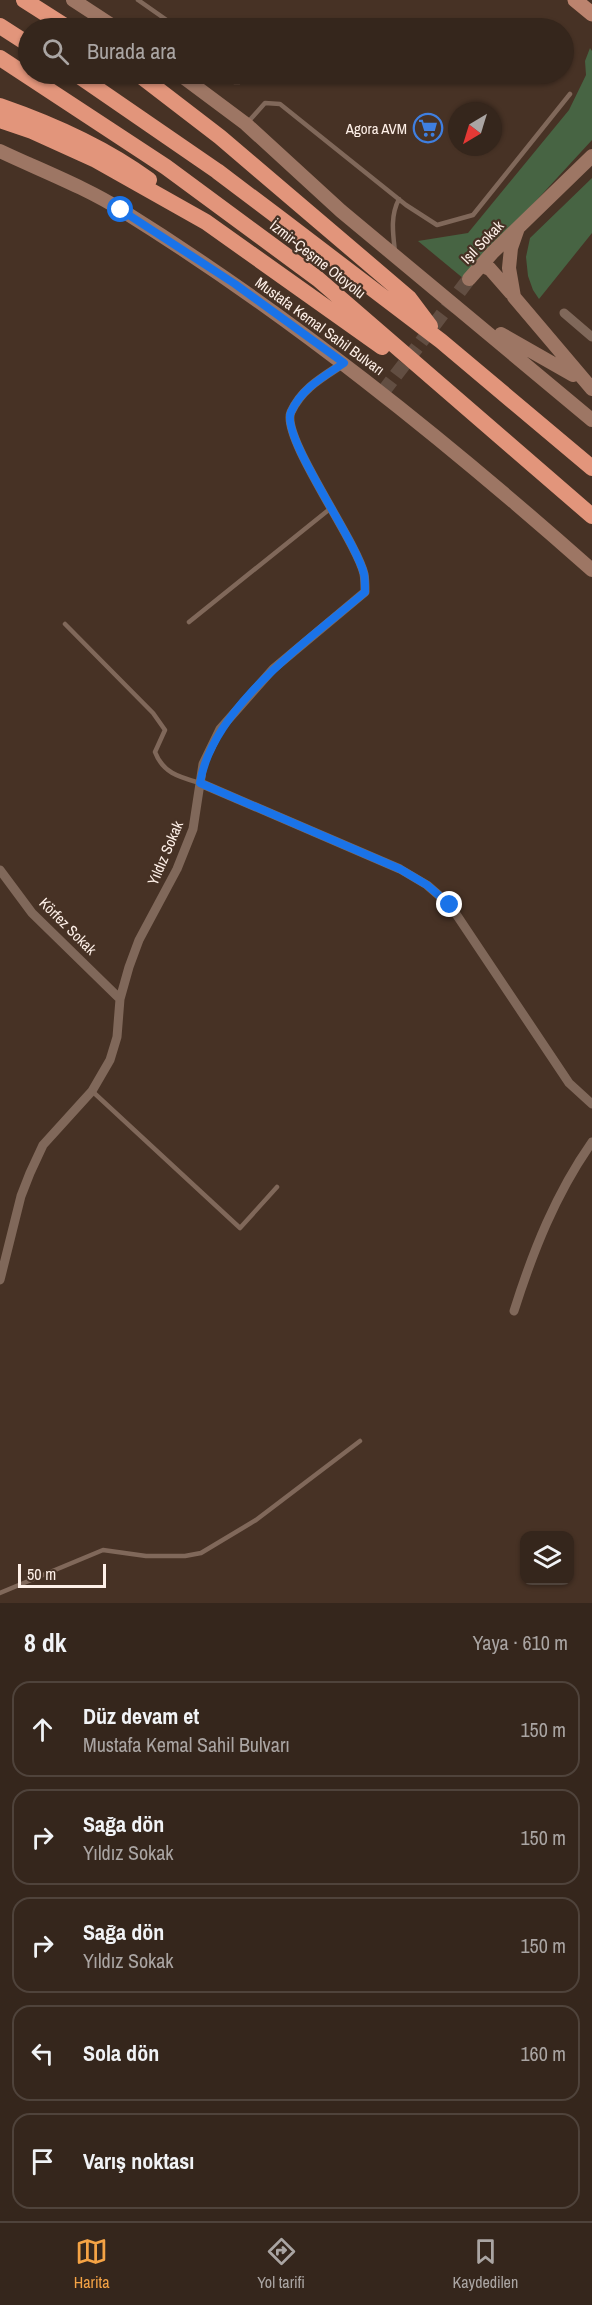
<!DOCTYPE html>
<html lang="tr">
<head>
<meta charset="utf-8">
<style>
  body { margin:0; font-family:"Archivo Narrow",sans-serif; background:#3d2e25; color:#f1f3f6 }
  .controls { position:absolute; right:18px; bottom:18px; display:grid; overflow:hidden; border-radius:12px; box-shadow:0 2px 4px #0004 }
  .controls button { width:54px; height:54px; display:grid; place-items:center; padding:0; border:0; border-bottom:2px solid #4f433b; background:#35261c; color:#f1f3f6; font:30px sans-serif }
  .compass { position:absolute; left:448px; top:102px; width:54px; height:54px; border-radius:50%; background:#35261c; box-shadow:0 2px 4px #0004; rotate:218deg }
  .scale { position:absolute; left:18px; bottom:15px; width:88px; box-sizing:border-box; padding-left:6px; border:3px solid #fef0e8; border-top:0; font-size:16px; line-height:21px; white-space:nowrap; color:#fef0e8; -webkit-text-stroke:4px #473225; paint-order:stroke }
  .stop { position:absolute; width:18px; height:18px; margin:-14px; border:4px solid #1a73e8; border-radius:50%; background:#fff }
  .stop.end { background:#1a73e8; border-color:#fff; box-shadow:0 2px 6px #0008 }
  .list { margin:0; padding:0; list-style:none }
  h2 { display:flex; justify-content:space-between; align-items:center; height:78px; margin:0; padding:0 24px; font-size:26px }
  h2 small { font-size:20px; font-weight:400; color:#aaa5a3 }
  .list li { display:grid; grid-template-columns:39px 1fr auto; gap:18px; align-items:center; box-sizing:border-box; height:96px; margin:0 12px 12px; padding:0 12px; border:2px solid #4f433b; border-radius:18px }
  .list b { display:block; font-size:22px; white-space:nowrap }
  .list p { margin:0; font-size:20px; white-space:nowrap; color:#aaa5a3 }
  .list em { font-size:20px; font-style:normal; color:#aaa5a3 }
  .icon { flex:none; width:33px; height:33px; fill:none; stroke:currentColor; stroke-width:2; stroke-linecap:round; stroke-linejoin:round }
  .map { position:relative; flex:none; width:592px; height:1603px; overflow:hidden }
  .search { position:absolute; background:#35261c; box-shadow:0 2px 4px #0004; left:18px; right:18px; top:18px; height:66px; display:flex; align-items:center; gap:15px; box-sizing:border-box; padding:0 21px; border-radius:33px; color:#aaa5a3; font-size:22px }
  .sheet { height:618px; background:#35261c }
  nav { display:flex; justify-content:space-around; align-items:center; box-sizing:border-box; height:84px; border-top:2px solid #4f433b; background:#35261c; font-size:16px; color:#aaa5a3 }
  nav a { display:grid; justify-items:center; gap:3px }
  nav .on { color:#f5a345 }
  .map>svg:first-child { display:block }
</style>
</head>
<body>
<div class="map">
<svg width="592" height="1603" viewBox="0 0 592 1603">
  <rect width="100%" height="100%" fill="#473225"/>
  <path fill="#476443" d="M590 48 592 51V140L464 279 418 241 468 233 569 110 586 75 585 61Z
    M592 178V233L539 299 533 290 528 276 526 257 530 238Z"/>
  <g fill="none" stroke-linecap="round" stroke-linejoin="round">
    <path stroke="#624e42" stroke-width="14" stroke-dasharray="14 7" stroke-linecap="butt" d="M383 392 469 279"/>
    <path stroke="#80685a" stroke-width="4.5" d="M138 0 178 28
      M222 74 234 82H239L248 74
      M248 122 265 103 280 104 406 205 437 225 473 215 570 94
      M395 252C393 234 390 216 399 199
      M189 622 331 508
      M65 624 153 713 165 730 155 752C163 773 179 777 200 783
      M92 1091 240 1228 277 1187
      M0 1593 103 1550 146 1556H185L201 1553 256 1520 360 1441"/>
    <path stroke="#80685a" stroke-width="9" d="M564 313 592 337
      M200 783 400 869 427 885 450 905 569 1083 592 1104
      M0 870 32 913 120 999
      M0 1280 21 1196 30 1173 43 1145 92 1091 110 1060 117 1037 120 999 129 967 139 940 177 869 193 829 203 764 220 729 273 669 365 592C365 586 365 579 364 574 356 540 280 436 291 412 302 388 323 377 344 363
      M514 1311C533 1251 556 1193 592 1142"/>
    <path stroke="#9d7664" stroke-width="14" d="M73 0 116 28
      M179 74 246 124 341 211 592 420
      M0 151C40 170 85 187 123 211 290 315 444 439 592 570
      M518 228 511 248 509 268 514 297 592 389
      M481 265 490 269 511 293
      M469 279 492 253 592 156
      M501 334 573 375"/>
    <path stroke="#bb836e" stroke-width="15" d="M575 0 592 14"/>
    <path stroke="#e2957b" stroke-width="16" d="M24 0 68 28
      M0 26 28 44
      M0 58 166 167 318 279 592 516
      M76 74 217 171 282 220 441 341 592 468
      M138 74 220 137 409 298 430 326
      M0 106C52 124 104 147 149 180
      M0 120 32 131 96 160 206 222 382 347"/>
  </g>
  <g fill="none" stroke-linecap="round" stroke-linejoin="round">
    <path stroke="#1a73e8" stroke-width="8" d="M121 210 235 284 344 363C323 377 302 388 291 412 280 436 356 540 364 574 365 579 365 586 365 592 309 640 212 707 200 783L400 869 427 885 450 905"/>
  </g>
  <defs>
    <g id="supermarket-ring" transform="scale(1.5)"><circle r="9.5" fill="#473225" stroke="#3f7fe0" stroke-width="1.5"/><path d="M-6-5.5h2.5l.6 2H6L4.5 2H-2.5L-4.4-4H-6ZM-1.5 3.2a1.3 1.3 0 1 0 .1 0ZM3 3.2a1.3 1.3 0 1 0 .1 0Z" fill="#3f7fe0"/></g>
  </defs>
  <g fill-rule="evenodd">
    <use href="#supermarket-ring" x="428" y="128"/>
  </g>
  <g text-anchor="middle" dominant-baseline="central" stroke-width="4.5" stroke-linejoin="round" paint-order="stroke">
    <g font-size="15" fill="#fef0e8" stroke="#473225" text-anchor="end">
      <text x="407" y="128">Agora AVM</text>
    </g>
    <g font-size="15" fill="#fef0e8" stroke="#473225">
      <text transform="translate(482 242) rotate(-46)">Işıl Sokak</text>
      <text transform="translate(318 259) rotate(38)">İzmir-Çeşme Otoyolu</text>
      <text transform="translate(320 326) rotate(36)">Mustafa Kemal Sahil Bulvarı</text>
      <text transform="translate(165 853) rotate(-67)">Yıldız Sokak</text>
      <text transform="translate(68 926) rotate(45)">Körfez Sokak</text>
    </g>
  </g>
</svg>
<div class="controls">
<button><svg class="icon" aria-label="layers" viewBox="0 0 24 24"><path d="M12 4l9 5-9 5-9-5zM3 14l9 5 9-5"/></svg></button>
</div>
<svg class="compass" viewBox="-18 -18 36 36"><path d="M0-13l5 13h-10z" fill="#e53935"/><path d="M0 13l5-13h-10z" fill="#aaa5a3"/></svg>
<div class="scale">50 m</div>
<div class="stop" style="left:121px;top:210px"></div>
<div class="stop end" style="left:450px;top:905px"></div>
<div class="search"><svg class="icon" aria-label="search" viewBox="0 0 24 24"><circle cx="10" cy="10" r="6"/><path d="M15 15l6 6"/></svg>Burada ara</div>
</div>
<section class="sheet">
<h2>8 dk<small>Yaya · 610 m</small></h2>
<ul class="list">
<li><svg class="icon" aria-label="ahead" viewBox="0 0 24 24"><path d="M12 20V5M6 11l6-6 6 6"/></svg><div><b>Düz devam et</b><p>Mustafa Kemal Sahil Bulvarı</p></div><em>150 m</em></li>
<li><svg class="icon" aria-label="right" viewBox="0 0 24 24"><path d="M7 20v-9h11M14 6l5 5-5 5"/></svg><div><b>Sağa dön</b><p>Yıldız Sokak</p></div><em>150 m</em></li>
<li><svg class="icon" aria-label="right" viewBox="0 0 24 24"><path d="M7 20v-9h11M14 6l5 5-5 5"/></svg><div><b>Sağa dön</b><p>Yıldız Sokak</p></div><em>150 m</em></li>
<li><svg class="icon" aria-label="left" viewBox="0 0 24 24"><path d="M17 20v-9H6M10 6l-5 5 5 5"/></svg><div><b>Sola dön</b></div><em>160 m</em></li>
<li><svg class="icon" aria-label="arrive" viewBox="0 0 24 24"><path d="M6 21V4h12l-3 4 3 4H6"/></svg><div><b>Varış noktası</b></div></li>
</ul>
</section>
<nav>
<a class="on"><svg class="icon" aria-label="map" viewBox="0 0 24 24"><path d="M3 6l6-2 6 2 6-2v14l-6 2-6-2-6 2zM9 4v14M15 6v14"/></svg>Harita</a>
<a><svg class="icon" aria-label="directions" viewBox="0 0 24 24"><path d="M12 3l9 9-9 9-9-9zM9 14v-3h6M13 9l2 2-2 2"/></svg>Yol tarifi</a>
<a><svg class="icon" aria-label="saved" viewBox="0 0 24 24"><path d="M7 4h10v16l-5-4-5 4z"/></svg>Kaydedilen</a>
</nav>
</body>
</html>
